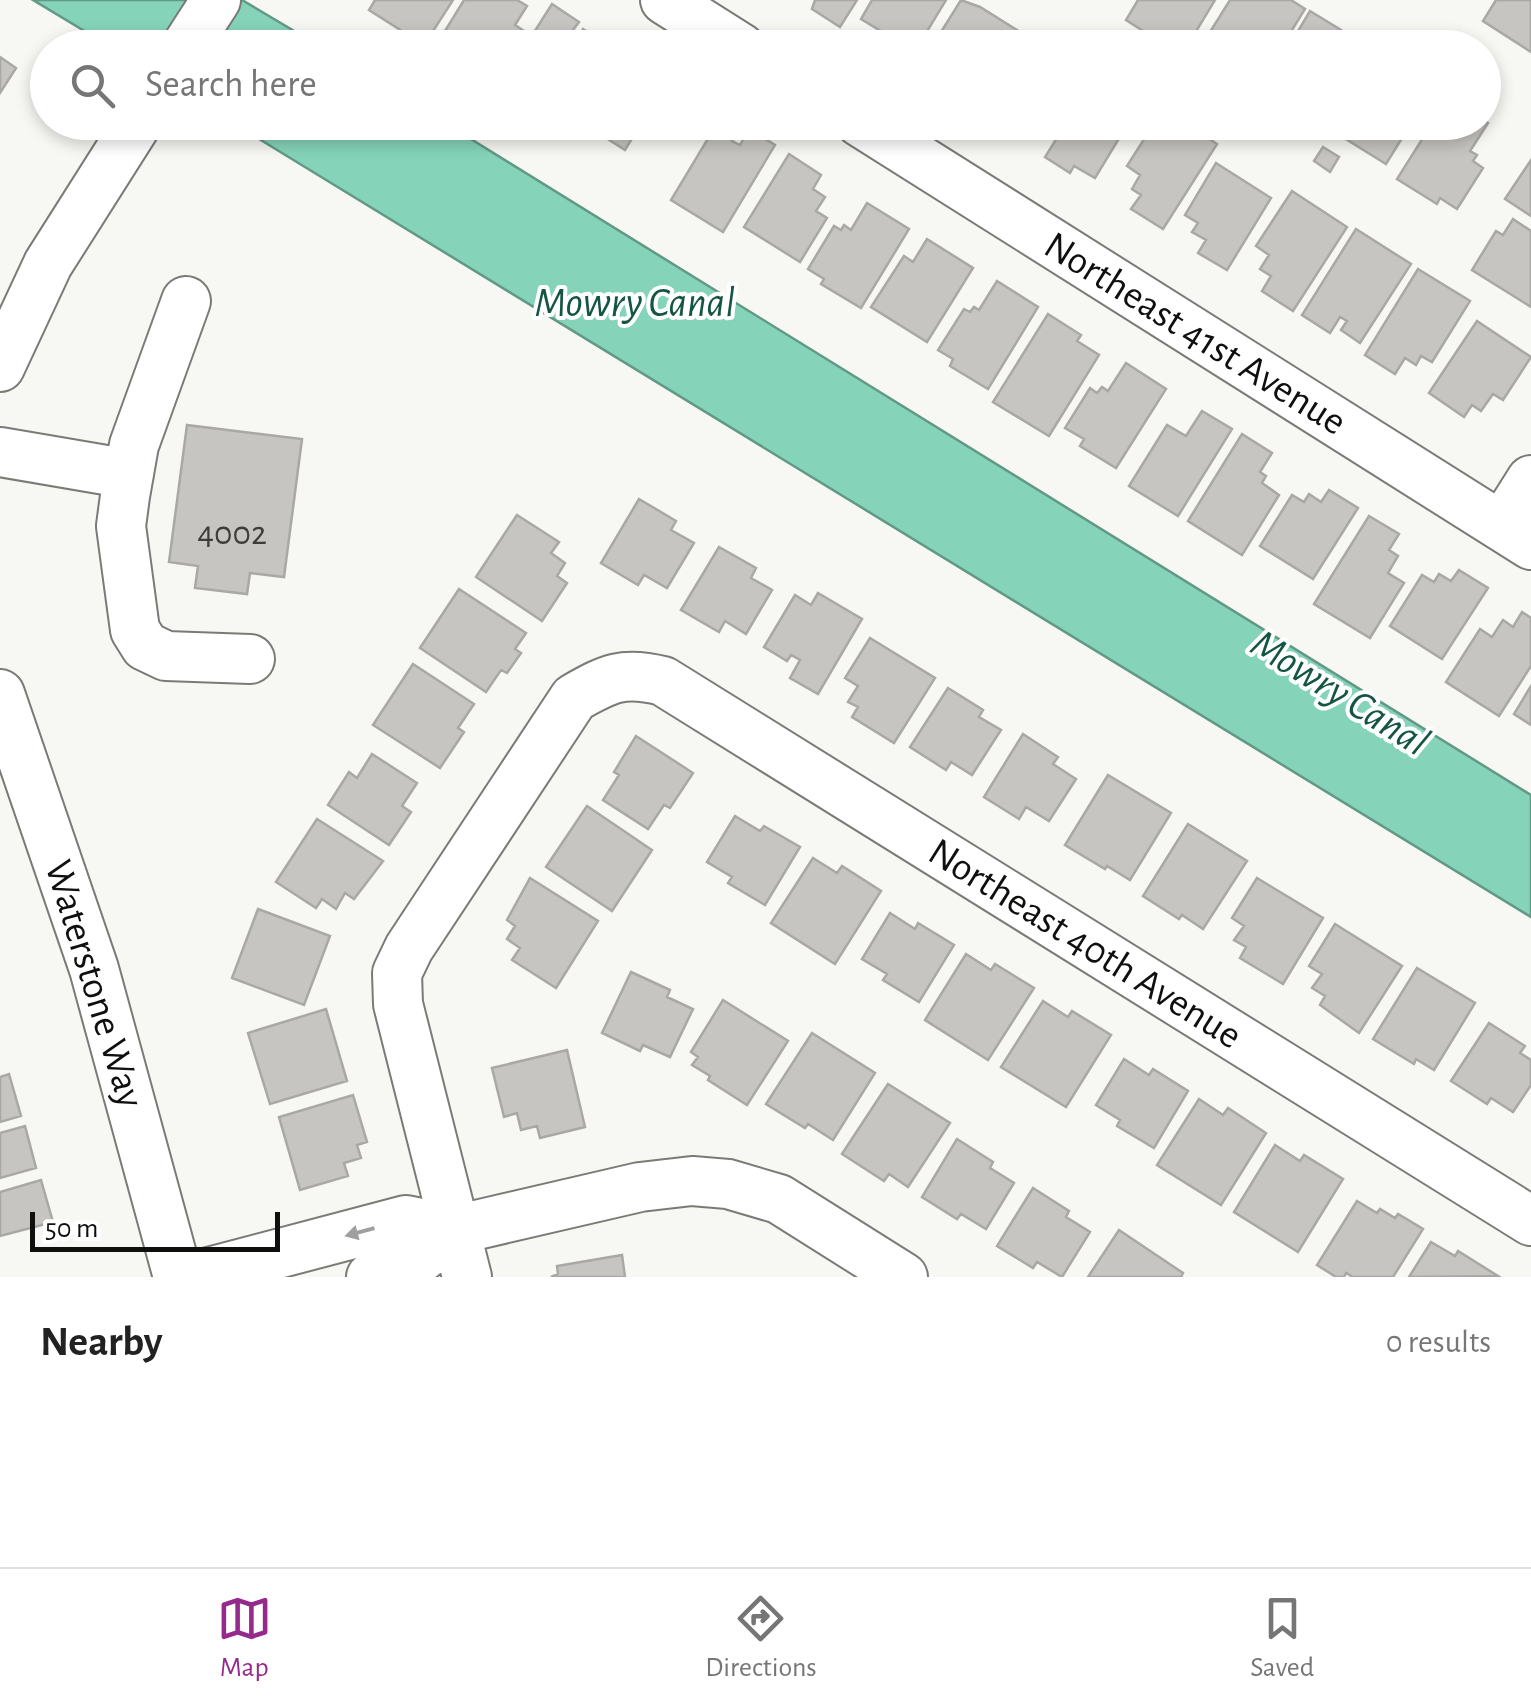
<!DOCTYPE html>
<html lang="en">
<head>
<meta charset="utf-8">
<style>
  body { margin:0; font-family:"Alegreya Sans",sans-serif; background:#f6f6f6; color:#222 }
  .scale { position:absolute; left:30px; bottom:25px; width:250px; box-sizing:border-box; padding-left:10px; border:5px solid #0f100e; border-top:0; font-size:28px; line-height:35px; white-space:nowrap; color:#0f100e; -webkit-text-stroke:8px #fff; paint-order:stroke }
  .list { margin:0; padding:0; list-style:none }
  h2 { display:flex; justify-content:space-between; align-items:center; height:130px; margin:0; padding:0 40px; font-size:42px }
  h2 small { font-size:32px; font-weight:400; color:#767676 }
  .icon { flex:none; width:55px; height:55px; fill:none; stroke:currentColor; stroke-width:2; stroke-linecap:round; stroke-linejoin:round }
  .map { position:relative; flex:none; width:1531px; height:1277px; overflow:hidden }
  .search { position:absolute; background:#fff; box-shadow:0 5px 15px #0003; left:30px; right:30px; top:30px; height:110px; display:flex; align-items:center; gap:25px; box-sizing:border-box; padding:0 35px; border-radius:55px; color:#767676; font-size:38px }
  .sheet { height:290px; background:#fff }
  nav { display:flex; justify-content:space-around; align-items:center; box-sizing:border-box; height:140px; border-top:2px solid #e0e0e0; background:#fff; font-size:28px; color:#767676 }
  nav a { display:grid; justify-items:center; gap:5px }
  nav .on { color:#952a8c }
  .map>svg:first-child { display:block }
</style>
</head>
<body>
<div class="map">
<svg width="1531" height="1277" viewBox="0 0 1531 1277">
  <rect width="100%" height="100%" fill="#f7f7f3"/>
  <path fill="#85d4ba" stroke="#629986" stroke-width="2.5" d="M33 0H242L321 47H111Z
    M233 123H445L1531 795V917Z"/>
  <path fill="#c7c5c1" stroke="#aaa8a5" stroke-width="2.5" d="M375 0H453L424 45 369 10Z
    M464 0H517L527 6 515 25 524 31 514 48H454L440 39Z
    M815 0H857L840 27 812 9Z
    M872 0H946L917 48H875L884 33 861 19Z
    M961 0 980 7 1017 30 1007 48H941L943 45 936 40Z
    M1138 0H1215L1186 48H1170L1126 20Z
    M1230 0H1291L1305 9 1281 48H1200Z
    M1496 0H1531V52L1483 21Z
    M552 4 579 22 573 30 580 35 583 29 601 41 597 48H524Z
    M1310 11 1341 30 1335 42 1344 48H1288Z
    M0 57 16 68 0 93Z
    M1484 120 1488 123 1470 151 1477 155 1473 161 1483 168 1457 209 1440 198 1437 204 1397 179 1433 122Z
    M581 122H642L625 150Z
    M718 122 738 132 732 141 740 145 749 129 775 145 723 232 671 200Z
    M1067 122H1129L1095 178 1074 166 1070 173 1045 157Z
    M1155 122H1184L1217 144 1163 229 1131 209 1141 195 1132 189 1140 175 1127 166Z
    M1338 122H1412L1386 164 1333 131Z
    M1323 147 1339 157 1330 172 1314 161Z
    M789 154 821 175 813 189 825 197 816 211 827 218 800 262 744 227Z
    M1531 160V216L1505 199Z
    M1216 163 1271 198 1227 270 1198 253 1206 240 1192 232 1198 223 1185 215Z
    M1292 191 1347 227 1293 311 1262 291 1271 276 1260 269 1269 255 1256 246Z
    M867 203 909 229 861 308 821 284 824 279 808 269 834 226 841 230 844 225 851 230Z
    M1513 219 1531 231V307L1472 270 1496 231 1503 235Z
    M1356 229 1411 264 1360 343 1341 330 1347 321 1340 317 1330 333 1302 315Z
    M927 239 973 268 927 342 871 307 904 256 913 262Z
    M1418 269 1470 301 1432 362 1421 356 1416 365 1405 358 1395 374 1365 355Z
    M997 281 1038 307 988 389 950 366 953 359 938 350 964 309 970 312 974 307 979 310Z
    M1048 314 1081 335 1077 341 1099 355 1049 436 993 402Z
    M1477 321 1531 357 1503 400 1493 394 1481 411 1472 405 1464 417 1429 393Z
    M1126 363 1166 389 1116 468 1080 446 1084 439 1065 428 1090 388 1097 393 1102 387 1108 391Z
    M1202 411 1232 429 1178 516 1129 486 1167 425 1186 436Z
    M187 425 302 439 284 577 250 573 247 594 195 588 198 566 169 562Z
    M1242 434 1272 453 1260 472 1266 476 1262 483 1279 495 1242 555 1188 521Z
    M1329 490 1358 508 1313 579 1260 546 1292 495 1304 502 1309 494 1321 502Z
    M639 499 676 521 671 530 694 543 667 588 644 575 638 585 601 563Z
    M517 515 559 542 551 553 565 563 557 576 567 583 542 621 476 577Z
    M1369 516 1399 534 1389 550 1398 556 1388 573 1404 583 1370 638 1314 604Z
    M719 547 756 568 751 578 772 590 746 634 725 621 719 632 681 610Z
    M1459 570 1488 588 1442 659 1390 626 1422 575 1434 582 1439 574 1451 581Z
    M459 589 526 633 515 649 521 653 507 673 501 670 486 692 420 648Z
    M818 593 862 619 818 694 790 678 800 660 791 655 787 661 764 647 795 595 811 605Z
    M1522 612 1531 618V666L1499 716 1446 682 1480 629 1492 637 1503 620 1513 627Z
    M870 638 935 678 894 743 852 717 858 707 848 702 858 686 845 678Z
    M413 664 474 704 458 728 464 732 440 768 373 725Z
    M1531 686V725L1514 714Z
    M948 688 983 710 979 717 1001 730 972 775 951 762 946 770 910 747Z
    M1023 734 1058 757 1053 764 1076 779 1049 821 1026 807 1019 819 984 797Z
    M636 736 693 773 670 808 664 805 648 829 603 800 619 775 614 772Z
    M372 754 417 783 402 806 411 812 389 845 328 805 349 772 357 778Z
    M1108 775 1171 813 1130 880 1107 866 1105 869 1065 845Z
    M587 806 652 850 612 911 546 867Z
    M735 816 760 831 764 826 800 847 765 905 728 883 732 877 707 862Z
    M317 819 383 861 354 899 345 893 336 909 322 899 316 908 276 882Z
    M1188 824 1247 861 1203 929 1182 915 1179 919 1143 896Z
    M813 858 837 873 842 866 881 891 835 964 771 923Z
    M530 878 598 921 556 988 512 960 520 948 507 939 515 926 507 920Z
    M1257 878 1323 918 1283 984 1240 958 1246 947 1234 940 1244 926 1232 918Z
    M258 909 330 936 304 1005 232 978Z
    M890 913 915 929 918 923 954 945 919 1002 883 980 887 974 862 959Z
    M1335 924 1402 966 1359 1033 1320 1005 1325 996 1312 988 1322 974 1309 966Z
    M966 954 991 970 995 964 1034 988 988 1060 925 1020Z
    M1417 968 1475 1003 1434 1070 1416 1059 1414 1064 1373 1039Z
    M631 972 670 990 667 997 693 1009 670 1057 643 1045 640 1051 602 1033Z
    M723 1000 788 1041 747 1105 708 1080 710 1076 692 1065 698 1057 691 1052Z
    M1043 1001 1068 1017 1072 1011 1111 1035 1066 1107 1001 1067Z
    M326 1009 347 1081 270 1104 248 1033Z
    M1489 1023 1525 1046 1520 1053 1531 1060V1085L1513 1112 1491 1098 1487 1104 1451 1081Z
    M812 1033 875 1073 833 1140 808 1124 805 1128 766 1104Z
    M567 1050 585 1127 540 1138 537 1126 521 1130 517 1113 504 1117 492 1068Z
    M1124 1059 1149 1075 1153 1069 1188 1091 1154 1148 1117 1126 1120 1120 1096 1105Z
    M9 1074 21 1116 0 1122V1077Z
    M888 1084 950 1123 908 1187 889 1174 884 1181 842 1154Z
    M353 1095 367 1142 357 1145 361 1158 344 1163 348 1176 300 1190 279 1117Z
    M1199 1099 1223 1115 1228 1108 1266 1133 1221 1205 1157 1165Z
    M25 1126 36 1168 0 1178V1133Z
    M957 1139 993 1162 990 1168 1014 1183 986 1229 961 1214 957 1219 922 1197Z
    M1275 1145 1300 1161 1304 1155 1343 1179 1298 1252 1234 1212Z
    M41 1180 53 1222 0 1236V1192Z
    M1033 1188 1069 1211 1066 1217 1090 1232 1062 1277 1037 1262 1033 1268 997 1246Z
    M1357 1201 1377 1213 1380 1209 1395 1218 1398 1214 1423 1229 1393 1277H1353L1346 1273 1344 1277H1336L1317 1265Z
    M1119 1230 1183 1273 1181 1277H1088Z
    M1431 1242 1455 1256 1458 1251 1498 1276 1409 1277Z
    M622 1255 625 1277H551L558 1274 557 1266Z"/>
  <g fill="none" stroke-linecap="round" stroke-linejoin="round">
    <g stroke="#7a7a77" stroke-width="52">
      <path id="minor" d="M665 0 741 48
        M185 48 216 0
        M860 122 1531 545
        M186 301 134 445 125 496 121 526 135 630 145 646 166 656 250 659
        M0 367 48 264 138 122
        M0 452 129 474
        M1502 526 1531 480
        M0 694 94 969 178 1277
        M190 1277 406 1220 455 1230 640 1187 692 1181 728 1184 779 1199 903 1277
        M371 1277 412 1265 455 1230
        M467 1277 398 1004 397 973 409 948 574 698C609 678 623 671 663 681L1531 1221"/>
    </g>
    <use href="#minor" stroke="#fff" stroke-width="48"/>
  </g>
  <defs><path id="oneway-solid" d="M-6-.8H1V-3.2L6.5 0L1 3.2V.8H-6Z" transform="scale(2.5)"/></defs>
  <use fill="#9f9f9f" href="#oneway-solid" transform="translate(360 1232) rotate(165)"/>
  <g text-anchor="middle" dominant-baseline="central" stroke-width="8" stroke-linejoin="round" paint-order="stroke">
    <g font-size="35" fill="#3d3d3b">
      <text x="232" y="533">4002</text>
    </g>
    <g font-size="40" fill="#0f100e" stroke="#fff">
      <text transform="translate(1195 334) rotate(32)">Northeast 41st Avenue</text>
      <text transform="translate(1085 944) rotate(32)">Northeast 40th Avenue</text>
      <text transform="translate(94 984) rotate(73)">Waterstone Way</text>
    </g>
    <g font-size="42" font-style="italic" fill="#155544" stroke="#fff">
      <text x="635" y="303">Mowry Canal</text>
      <text transform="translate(1340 693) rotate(32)">Mowry Canal</text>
    </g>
  </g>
</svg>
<div class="scale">50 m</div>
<div class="search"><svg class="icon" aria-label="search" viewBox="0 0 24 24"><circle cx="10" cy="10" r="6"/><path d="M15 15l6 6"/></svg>Search here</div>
</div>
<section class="sheet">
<h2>Nearby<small>0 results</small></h2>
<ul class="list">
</ul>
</section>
<nav>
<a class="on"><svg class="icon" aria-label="map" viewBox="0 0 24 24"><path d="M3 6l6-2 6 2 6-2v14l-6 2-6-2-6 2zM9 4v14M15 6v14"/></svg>Map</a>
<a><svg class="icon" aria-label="directions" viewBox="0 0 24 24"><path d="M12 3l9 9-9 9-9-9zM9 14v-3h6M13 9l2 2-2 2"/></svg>Directions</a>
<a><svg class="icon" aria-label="saved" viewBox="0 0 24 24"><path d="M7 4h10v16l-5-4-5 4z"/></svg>Saved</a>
</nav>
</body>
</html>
